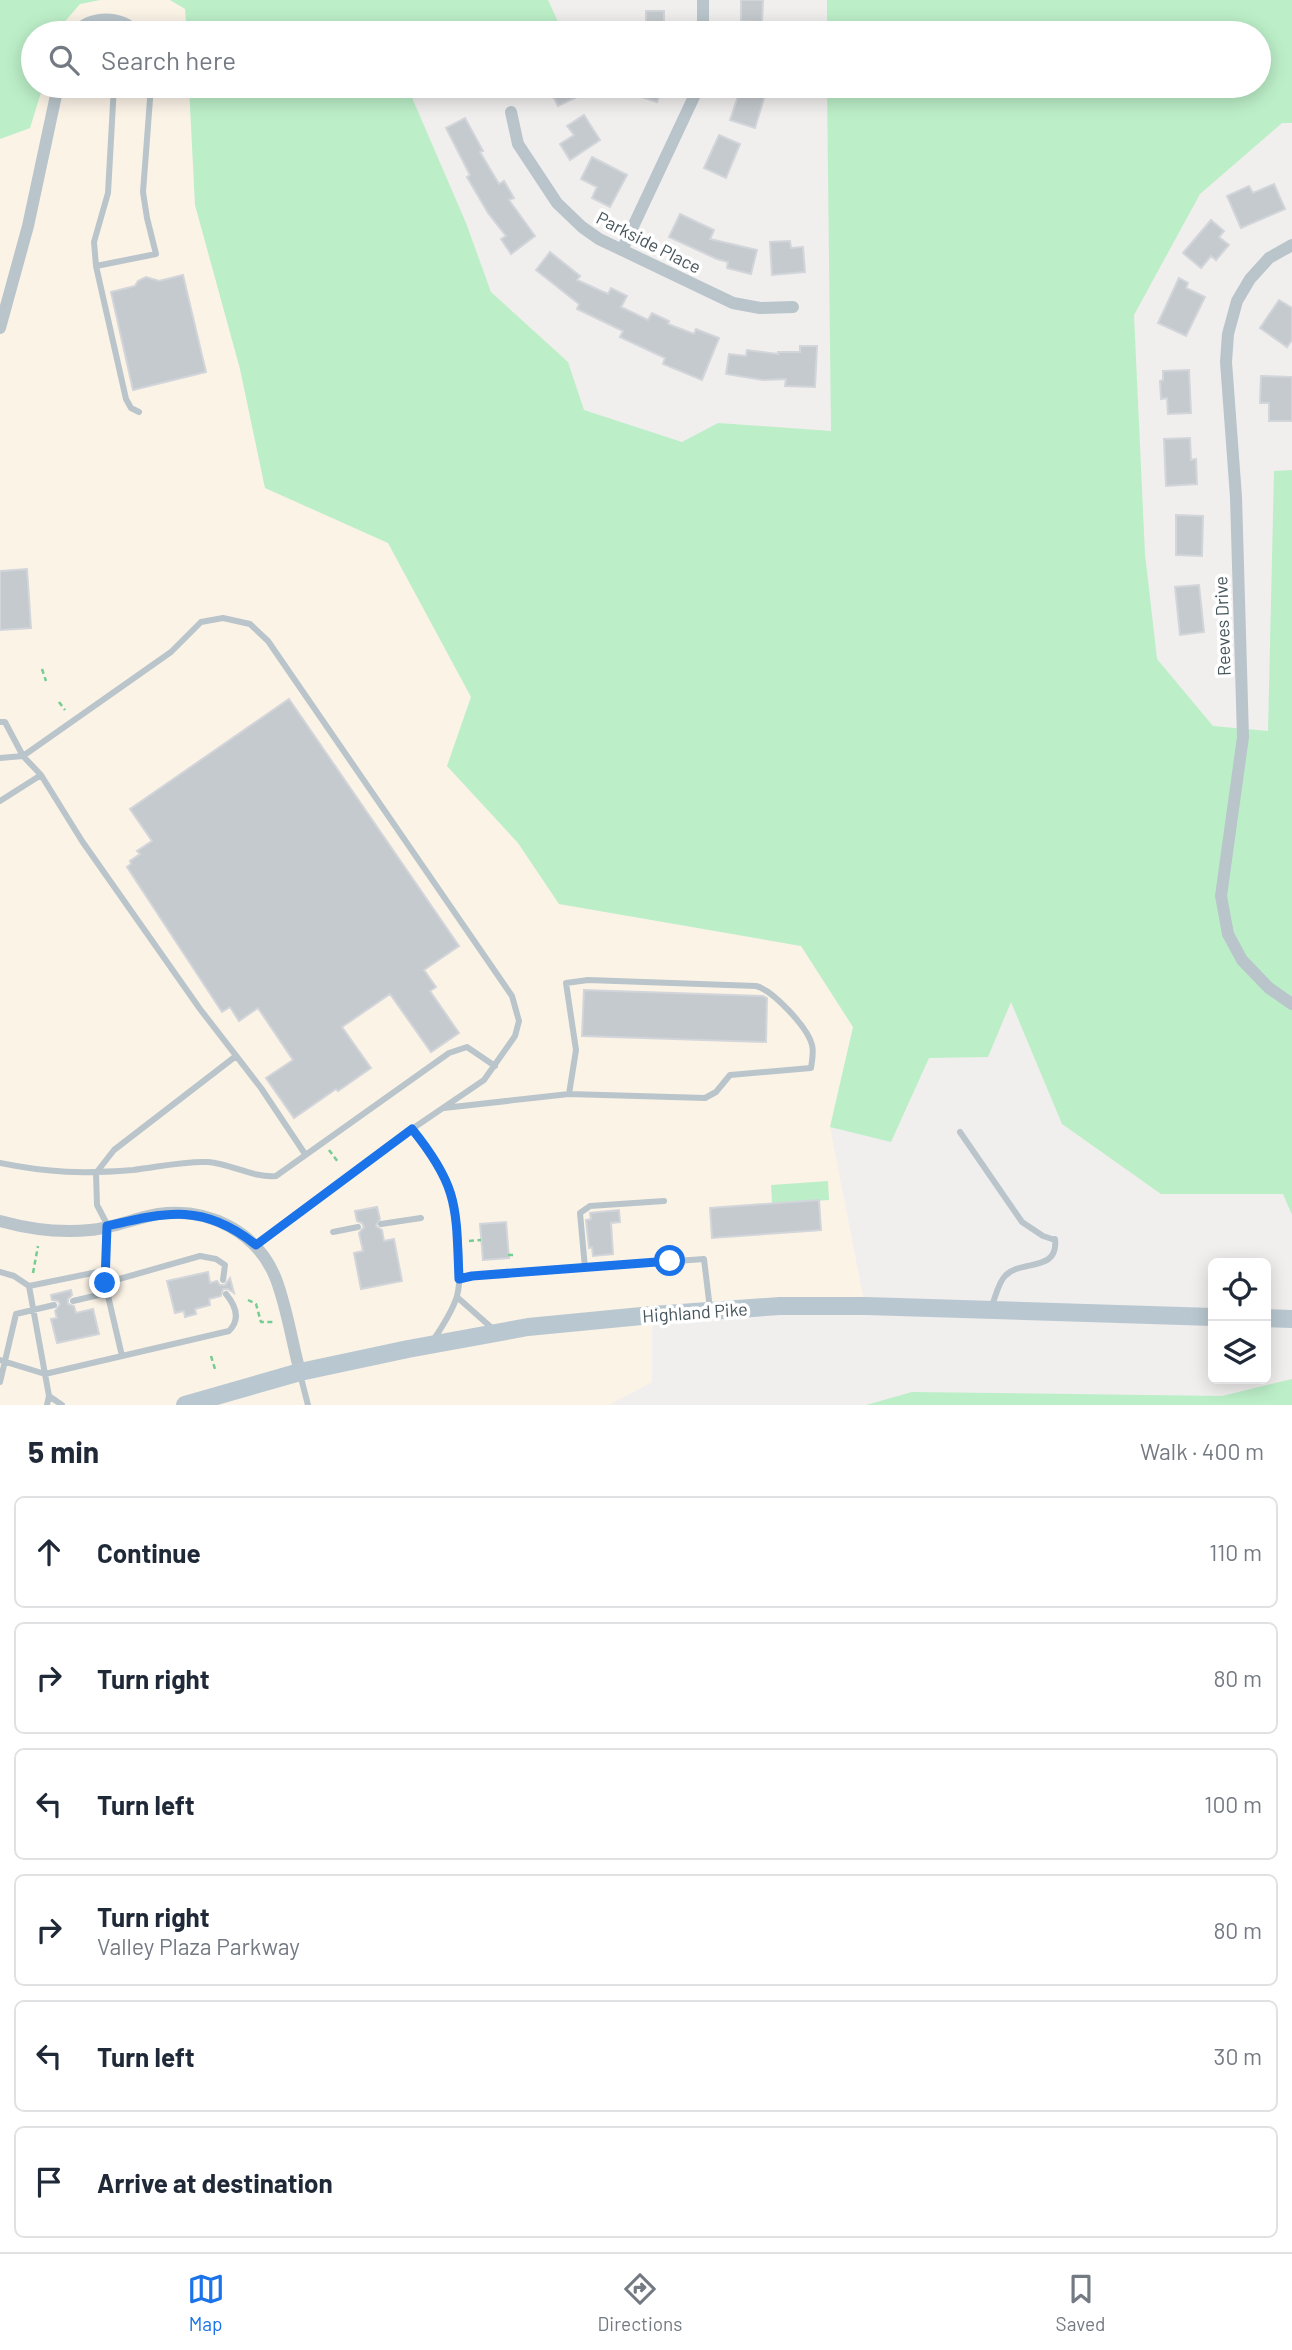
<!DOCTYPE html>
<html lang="en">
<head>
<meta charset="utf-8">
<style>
  body { margin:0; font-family:Barlow,sans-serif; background:#f2f2f3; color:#1f2937 }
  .controls { position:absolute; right:21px; bottom:21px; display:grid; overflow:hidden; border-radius:10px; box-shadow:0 4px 18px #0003 }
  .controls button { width:63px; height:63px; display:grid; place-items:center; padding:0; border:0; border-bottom:2px solid #e0e1e3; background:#fff; color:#1f2937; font:35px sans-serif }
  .stop { position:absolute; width:21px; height:21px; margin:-16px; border:5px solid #1a73e8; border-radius:50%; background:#fff }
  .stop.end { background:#1a73e8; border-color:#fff; box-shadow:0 2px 7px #0008 }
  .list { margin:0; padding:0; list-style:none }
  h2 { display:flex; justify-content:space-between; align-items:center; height:91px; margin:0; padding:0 28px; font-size:30px }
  h2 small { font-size:23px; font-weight:400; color:#747a83 }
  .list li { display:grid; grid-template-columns:46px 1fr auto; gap:21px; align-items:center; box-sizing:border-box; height:112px; margin:0 14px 14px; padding:0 14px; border:2px solid #e0e1e3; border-radius:10px }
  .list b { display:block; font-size:26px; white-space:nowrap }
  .list p { margin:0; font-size:23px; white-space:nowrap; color:#747a83 }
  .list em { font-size:23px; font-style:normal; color:#747a83 }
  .icon { flex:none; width:38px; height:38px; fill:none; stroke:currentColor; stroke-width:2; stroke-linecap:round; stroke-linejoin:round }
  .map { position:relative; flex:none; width:1292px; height:1405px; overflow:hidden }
  .search { position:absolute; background:#fff; box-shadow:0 4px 18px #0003; left:21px; right:21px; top:21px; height:77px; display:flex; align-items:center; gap:18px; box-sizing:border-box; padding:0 24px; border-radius:38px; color:#747a83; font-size:26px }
  .sheet { height:847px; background:#fff }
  nav { display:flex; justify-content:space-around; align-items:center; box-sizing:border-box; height:98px; border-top:2px solid #e0e1e3; background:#fff; font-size:19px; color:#747a83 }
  nav a { display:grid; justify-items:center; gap:4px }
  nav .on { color:#1a73e8 }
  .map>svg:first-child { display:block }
</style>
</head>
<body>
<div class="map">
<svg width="1292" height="1405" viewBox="0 0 1292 1405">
  <rect width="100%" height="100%" fill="#f1eeee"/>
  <path fill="#fcf3e7" d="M100 0H170L185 9 187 33H59L61 26 80 4Z
    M43 86H189L195 205 240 369 265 488 388 543 471 697 447 766 518 843 559 904 801 946 853 1027 830 1127 865 1306 652 1315V1382L609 1405H0V139L30 128Z"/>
  <path fill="#bcefc8" d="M0 0H100L80 4 61 26 59 33H33V86H43L30 128 0 139Z
    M170 0H548L559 24 487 25 434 30 432 33H187L185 9Z
    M827 0H1292V123H1282L1200 194 1134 315 1145 554 1157 659 1213 726 1268 731 1274 471 1292 470V1215L1283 1194H1161L1062 1124 1011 1002 988 1057 929 1058 891 1142 830 1127 853 1027 801 946 559 904 518 843 447 766 471 697 388 543 265 488 240 369 195 205 189 86H407L466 223 491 292 568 362 584 410 682 442 718 423 831 431 827 86H1259V33H827Z
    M828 1181 829 1200 772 1204 771 1185Z
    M1292 1379V1405H866L912 1392 1222 1396Z"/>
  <path fill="#c5cace" stroke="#d2d5da" stroke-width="2" d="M741 0H763L762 22 741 21Z
    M646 11H664V23H671V33H646Z
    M548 86H574L579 96 558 106Z
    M639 86H663L657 102 636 95Z
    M741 87 765 95 755 128 730 120Z
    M584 115 600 140 570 160 560 144 574 135 567 126Z
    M465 118 483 151 480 152 499 184 504 181 514 198 509 200 535 236 511 254 501 239 506 236 488 213 467 177 470 175 446 128Z
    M719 135 740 144 726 178 704 168Z
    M592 157 627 175 610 207 592 198 597 187 581 179Z
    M1274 184 1285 209 1241 228 1227 196 1249 186 1253 193Z
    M680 214 714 230 710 239 757 250 751 274 727 268 728 262 717 259 669 237Z
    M1211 220 1224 231 1219 237 1229 245 1216 260 1211 256 1201 268 1183 253Z
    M790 241 791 248 803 247 805 272 772 275 770 242Z
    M550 252 580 276 577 280 608 294 611 288 627 296 621 307 648 320 652 313 669 321 668 324 694 334 696 329 719 338 702 380 663 364 665 358 620 337 623 331 577 309 579 304 536 270Z
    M183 275 206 372 133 390 111 292 135 286 138 281 146 277 159 281Z
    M1179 278 1188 283 1186 288 1205 297 1186 336 1158 323Z
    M1279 300 1292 308V340L1287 347 1260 328Z
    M800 346H817L815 387 785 386 786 379 763 380 726 374 729 354 746 356 747 350 778 354V352H800Z
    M1189 370 1191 413 1168 414 1167 398 1161 399 1160 381 1163 380V371Z
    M1261 376 1292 377V421H1269V403H1260Z
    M1190 438 1191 460 1196 459 1197 484 1166 486 1164 439Z
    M1176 515 1203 516 1202 556 1176 555Z
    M27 569 31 628 0 630V571Z
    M1199 585 1204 632 1180 635 1175 587Z
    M289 699 459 946 424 970 436 987 430 991 459 1033 431 1052 390 994 342 1027 371 1068 338 1091 336 1089 294 1118 266 1078 293 1060 258 1008 239 1021 230 1007 222 1012 127 867 131 864 130 861 140 854 137 851 152 841 130 809Z
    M584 990 763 996 767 998 766 1042 582 1036Z
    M819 1200 821 1230 712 1238 710 1208Z
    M377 1207 380 1219 376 1226 382 1230 384 1241 394 1239 402 1281 361 1289 354 1253 363 1251 359 1233 364 1227 362 1223 357 1221 355 1211Z
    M619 1210 620 1222 611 1223 613 1254 593 1256 592 1247 589 1248 586 1220 591 1219 590 1213Z
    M506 1222 509 1258 483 1260 480 1224Z
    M208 1272 210 1283 217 1281 220 1285H225L230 1278 234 1293 228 1289H223L221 1296 209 1299 210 1305 195 1309 196 1314 185 1317 184 1311 175 1313 167 1281Z
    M71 1290 72 1295 68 1299V1304L74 1306 76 1313 93 1309 99 1334 57 1343 51 1319 57 1318 55 1311 60 1304 58 1301 52 1300 51 1295Z"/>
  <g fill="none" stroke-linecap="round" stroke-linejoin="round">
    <path stroke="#74cd93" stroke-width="2.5" stroke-dasharray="5 3.5" stroke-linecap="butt" d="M42 669 46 681
      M59 702 65 710
      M329 1150 338 1162
      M469 1241 481 1240
      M508 1255H515
      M33 1273 38 1246
      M248 1300 256 1304 261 1322H273
      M211 1356 215 1369"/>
    <path stroke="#b9c5cb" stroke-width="6" d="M114 86 108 193 94 242 96 266 126 399 131 408 139 412
      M96 266 156 254 147 218 143 192 151 86
      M0 722H5L23 756 41 775 82 841 200 1009 261 1088 305 1154
      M0 758 23 756 171 652 201 622 223 618 250 624 268 641 512 996 519 1021 515 1036 484 1080 412 1129 256 1245
      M0 801 41 775
      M444 1108 569 1094 705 1098 716 1092 730 1075 811 1068C812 1061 814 1052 812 1045 808 1028 773 990 756 986L588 980 566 983 576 1050 569 1094
      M412 1129C426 1147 442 1165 450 1188 458 1209 463 1274 457 1296 453 1310 442 1327 434 1339
      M960 1132 1022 1222 1043 1236 1055 1240
      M0 1163C49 1173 83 1174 133 1170 159 1167 182 1161 208 1162 232 1164 253 1178 276 1176L449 1053 467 1047 495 1066
      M381 1224 421 1218
      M333 1232 358 1227
      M585 1268 580 1213 590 1206 664 1201
      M0 1272 14 1276 29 1286
      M459 1279 472 1276 704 1259 710 1309
      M105 1283 200 1256 216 1259 225 1265 223 1280
      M457 1297 493 1329
      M73 1301 107 1293
      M991 1308C995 1299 998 1283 1005 1276 1020 1259 1059 1273 1055 1239
      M122 1356 105 1283 108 1226 97 1205 96 1173 114 1150 236 1056
      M0 1360 45 1374 229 1331C241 1319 236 1306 226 1294
      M300 1374 308 1405
      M0 1382 16 1314 54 1305
      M49 1396 62 1405
      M47 1405 49 1396 29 1286 107 1270"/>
    <path stroke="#b9c5cb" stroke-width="12" d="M703 0V33
      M74 33C92 15 120 15 138 33
      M511 112 518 144 557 203 582 227 599 239 733 303 760 308 793 307
      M1292 245 1269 258 1250 279 1237 301 1228 334 1226 362 1236 497 1243 737 1221 896 1228 934 1242 960 1269 988 1292 1004
      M622 250 699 86
      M0 328 28 226 58 86
      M0 1221C29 1229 60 1233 90 1230 113 1228 135 1218 158 1214 208 1207 257 1231 276 1279 287 1308 292 1342 300 1372"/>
    <path stroke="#b9c8d0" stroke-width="18" d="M1266 1318 1292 1319
      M185 1405 300 1372 408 1349 528 1327 652 1315 780 1306H866L1213 1317"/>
  </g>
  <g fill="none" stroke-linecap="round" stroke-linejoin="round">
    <path stroke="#1a73e8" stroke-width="9" d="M105 1283 107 1226C167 1212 204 1203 256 1245L412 1129C459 1187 456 1207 459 1279L472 1276 670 1261"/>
  </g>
  <g text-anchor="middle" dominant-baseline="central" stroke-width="7" stroke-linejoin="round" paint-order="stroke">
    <g font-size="18" fill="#46555b" stroke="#fff">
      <text transform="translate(649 242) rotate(27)">Parkside Place</text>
      <text transform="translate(1222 626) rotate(-92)">Reeves Drive</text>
      <text transform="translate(695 1312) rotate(-4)">Highland Pike</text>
    </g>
  </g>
</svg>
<div class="controls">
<button><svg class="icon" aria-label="locate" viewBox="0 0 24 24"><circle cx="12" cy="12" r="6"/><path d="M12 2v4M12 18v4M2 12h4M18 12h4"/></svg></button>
<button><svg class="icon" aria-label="layers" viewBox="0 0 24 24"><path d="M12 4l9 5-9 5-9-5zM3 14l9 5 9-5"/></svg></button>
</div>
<div class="stop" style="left:670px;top:1261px"></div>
<div class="stop end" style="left:105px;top:1283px"></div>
<div class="search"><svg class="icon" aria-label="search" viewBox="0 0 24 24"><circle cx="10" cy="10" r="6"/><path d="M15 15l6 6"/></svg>Search here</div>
</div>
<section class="sheet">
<h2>5 min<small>Walk · 400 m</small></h2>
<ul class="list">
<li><svg class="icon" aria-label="ahead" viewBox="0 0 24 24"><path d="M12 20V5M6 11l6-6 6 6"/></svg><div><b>Continue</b></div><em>110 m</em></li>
<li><svg class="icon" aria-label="right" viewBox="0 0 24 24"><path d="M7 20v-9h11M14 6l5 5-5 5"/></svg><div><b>Turn right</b></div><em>80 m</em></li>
<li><svg class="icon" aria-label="left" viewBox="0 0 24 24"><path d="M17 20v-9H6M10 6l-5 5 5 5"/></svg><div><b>Turn left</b></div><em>100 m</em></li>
<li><svg class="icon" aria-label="right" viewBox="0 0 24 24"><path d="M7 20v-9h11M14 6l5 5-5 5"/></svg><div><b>Turn right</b><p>Valley Plaza Parkway</p></div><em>80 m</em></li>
<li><svg class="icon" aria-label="left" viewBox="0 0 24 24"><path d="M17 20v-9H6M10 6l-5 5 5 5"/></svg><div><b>Turn left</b></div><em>30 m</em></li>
<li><svg class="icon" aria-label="arrive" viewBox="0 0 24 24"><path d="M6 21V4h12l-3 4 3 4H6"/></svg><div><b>Arrive at destination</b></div></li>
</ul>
</section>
<nav>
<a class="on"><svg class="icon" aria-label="map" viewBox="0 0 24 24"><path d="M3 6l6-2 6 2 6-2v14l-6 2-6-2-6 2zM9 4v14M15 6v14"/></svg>Map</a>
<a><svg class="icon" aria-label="directions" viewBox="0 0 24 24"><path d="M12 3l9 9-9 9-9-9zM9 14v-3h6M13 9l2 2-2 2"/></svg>Directions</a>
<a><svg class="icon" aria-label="saved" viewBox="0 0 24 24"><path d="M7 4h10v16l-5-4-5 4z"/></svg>Saved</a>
</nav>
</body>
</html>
